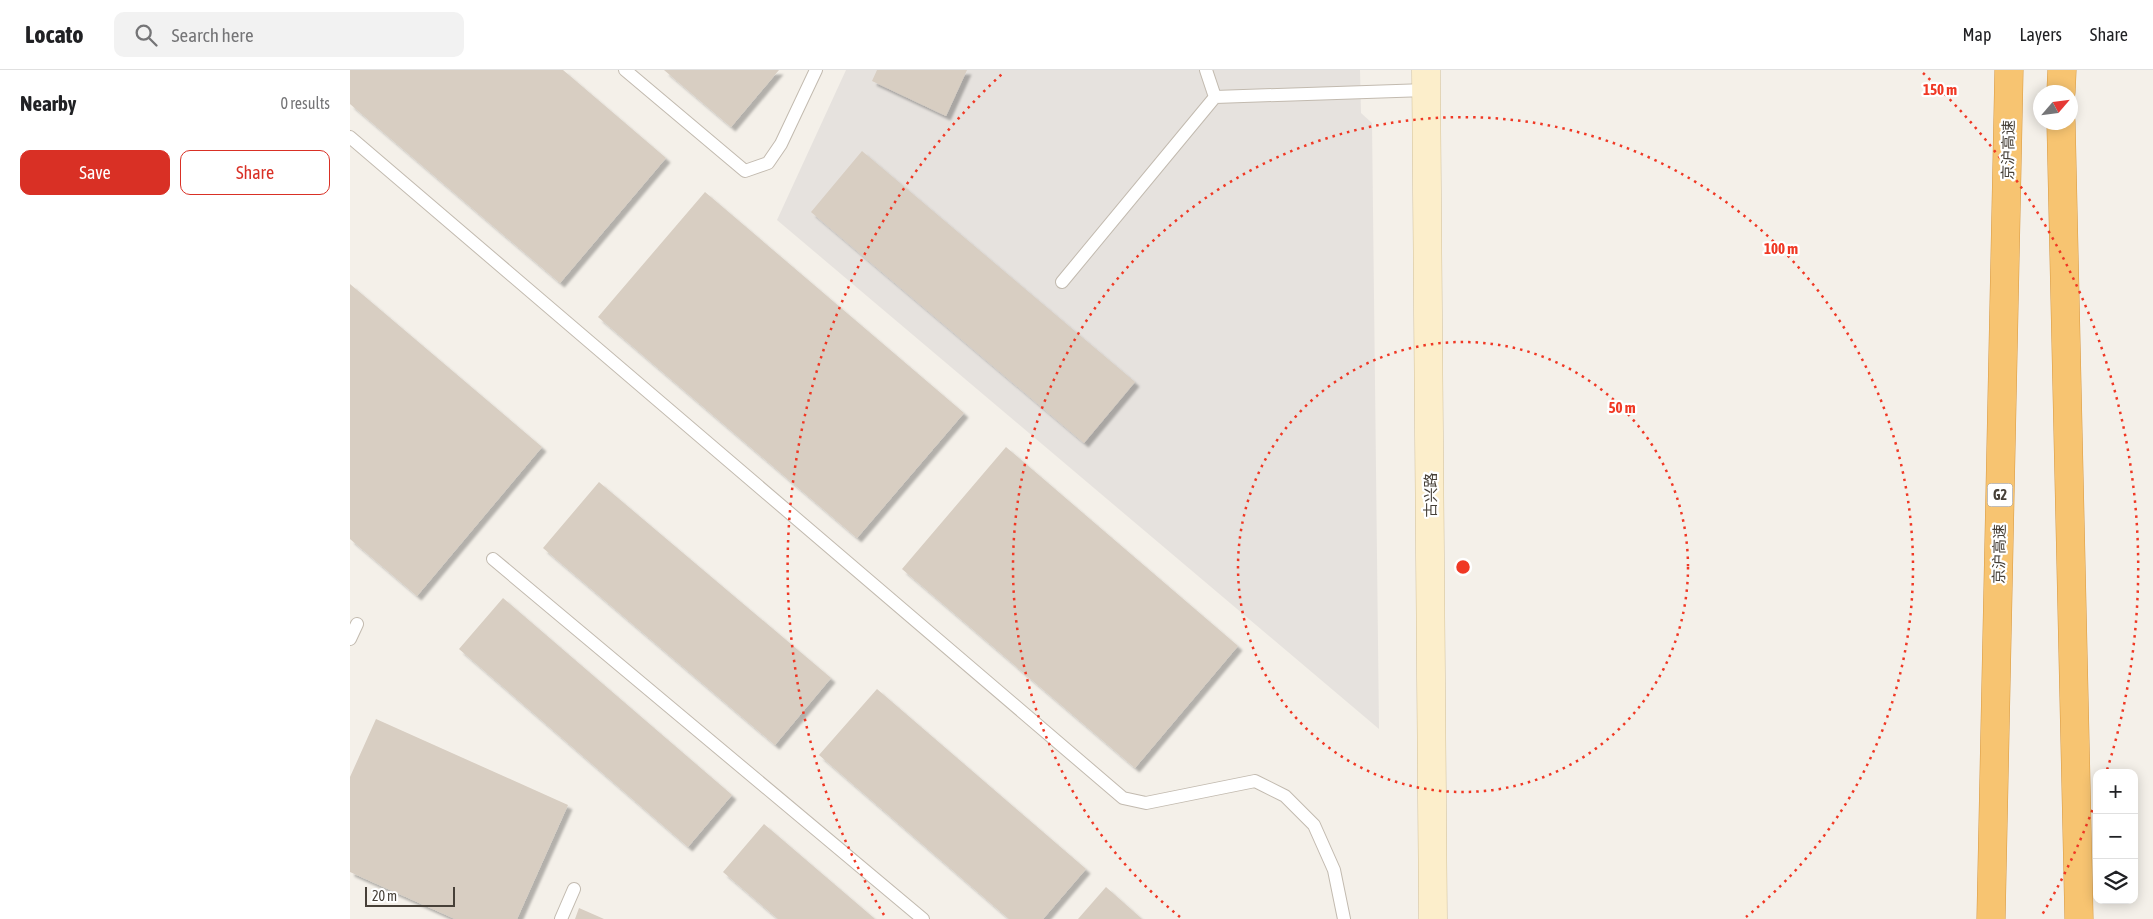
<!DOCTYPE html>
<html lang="en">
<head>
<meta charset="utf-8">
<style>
  body { margin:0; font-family:"Asap Condensed","Noto Sans SC",sans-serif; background:#f2f2f2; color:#202124 }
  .controls { position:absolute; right:15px; bottom:15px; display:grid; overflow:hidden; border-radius:10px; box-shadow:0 2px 12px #0003 }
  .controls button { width:45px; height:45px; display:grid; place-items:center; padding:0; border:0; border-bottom:1px solid #e0e0e0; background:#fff; color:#202124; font:25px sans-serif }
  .compass { position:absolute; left:1683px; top:15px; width:45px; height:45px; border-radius:50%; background:#fff; box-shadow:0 2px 12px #0003; rotate:62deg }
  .scale { position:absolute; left:15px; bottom:12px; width:90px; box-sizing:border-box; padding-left:5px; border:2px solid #474038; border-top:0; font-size:14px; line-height:18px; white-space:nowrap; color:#474038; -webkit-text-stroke:4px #fff; paint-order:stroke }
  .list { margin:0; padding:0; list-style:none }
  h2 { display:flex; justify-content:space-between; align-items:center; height:65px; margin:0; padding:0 20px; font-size:21px }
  h2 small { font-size:16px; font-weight:400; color:#757577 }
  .actions { display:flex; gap:10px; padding:15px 20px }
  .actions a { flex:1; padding:11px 0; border:1px solid #d93025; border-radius:10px; text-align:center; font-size:18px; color:#d93025 }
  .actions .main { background:#d93025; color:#fff }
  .icon { flex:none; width:28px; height:28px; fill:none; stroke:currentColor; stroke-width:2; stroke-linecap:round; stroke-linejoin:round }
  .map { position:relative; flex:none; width:1803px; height:849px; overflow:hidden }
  header { display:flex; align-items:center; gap:30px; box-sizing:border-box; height:70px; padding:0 25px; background:#fff; border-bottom:1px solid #e0e0e0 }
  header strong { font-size:24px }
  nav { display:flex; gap:28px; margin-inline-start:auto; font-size:18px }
  .search { width:350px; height:45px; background:#f2f2f2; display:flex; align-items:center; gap:12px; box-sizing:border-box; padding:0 18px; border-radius:10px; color:#757577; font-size:19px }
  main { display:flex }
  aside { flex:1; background:#fff }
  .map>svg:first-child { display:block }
</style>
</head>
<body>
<header>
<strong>Locato</strong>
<div class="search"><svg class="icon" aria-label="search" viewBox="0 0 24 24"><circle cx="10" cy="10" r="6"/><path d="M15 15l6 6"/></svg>Search here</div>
<nav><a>Map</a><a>Layers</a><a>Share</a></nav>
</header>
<main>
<aside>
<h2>Nearby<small>0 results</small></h2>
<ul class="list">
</ul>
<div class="actions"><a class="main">Save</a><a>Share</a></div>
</aside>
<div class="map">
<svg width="1803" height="849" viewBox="0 0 1803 849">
  <defs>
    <filter id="shadow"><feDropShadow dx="4.5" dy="4.5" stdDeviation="1" flood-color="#0004"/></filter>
  </defs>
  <rect width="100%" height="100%" fill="#f4f0e9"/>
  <path fill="#e6e2de" d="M496 0H1010L1011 43 1022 53 1029 659 427 150Z"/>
  <path fill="#d8cec2" filter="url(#shadow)" d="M0 0H213L316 88 210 213 0 34Z
    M314 0H429L381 57Z
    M527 0H617L596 46 522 11Z
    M512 81 785 312 734 373 461 142Z
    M355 122 614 343 507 468 248 247Z
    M0 214 192 377 67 526 0 469Z
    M656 377 888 576 785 698 552 499Z
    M249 412 481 608 425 675 193 478Z
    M153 528 382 725 338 777 109 579Z
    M527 619 736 799 693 849H659L469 685Z
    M26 649 218 735 167 849H105L0 802V707Z
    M414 754 525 849H428L373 802Z
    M756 817 792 849H728Z
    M229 838 254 849H225Z"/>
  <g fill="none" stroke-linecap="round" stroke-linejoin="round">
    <g stroke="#c2baaf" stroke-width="14">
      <path id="lane" d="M275 0 395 101 418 93 431 74 466 0
        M865 27 1076 20
        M0 67 773 728 796 733 905 711 935 726 964 755 984 800 994 849
        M712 212 865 27 856 0
        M143 489 573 849
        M0 569 7 554
        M211 849 224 819"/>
    </g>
    <g stroke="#d2c19b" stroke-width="29">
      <path id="secondary" d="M1076 0 1083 849"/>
    </g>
    <g stroke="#d79840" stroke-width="29">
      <path id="highway" d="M1711 22 1712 0
        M1711 52 1729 849
        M1641 849 1659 0"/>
    </g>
    <use href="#lane" stroke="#fff" stroke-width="12"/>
    <use href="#secondary" stroke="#fceecb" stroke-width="28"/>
    <use href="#highway" stroke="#f7c471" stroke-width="28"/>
  </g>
  <g fill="none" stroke="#f03824" stroke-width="2.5" stroke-dasharray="2.5 5">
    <circle cx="1113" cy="497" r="225"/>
    <path d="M830 847A450 450 0 1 1 1396 847"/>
    <path d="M1745 733A675 675 0 0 1 1692 845M534 845A675 675 0 0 1 653 3M1573 3A675 675 0 0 1 1757 700"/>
  </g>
  <g text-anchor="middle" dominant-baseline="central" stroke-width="4.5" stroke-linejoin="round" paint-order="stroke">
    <rect fill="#fff" stroke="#7e7974" stroke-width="1" x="1637.5" y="413.5" width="25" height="23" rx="4"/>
    <g font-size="14" font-weight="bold" fill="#474038">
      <text x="1650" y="425">G2</text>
    </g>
    <g font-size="15" fill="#474038" stroke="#fff">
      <text transform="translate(1658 80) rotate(-89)">京沪高速</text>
      <text transform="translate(1080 425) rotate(-90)">古兴路</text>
      <text transform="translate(1649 484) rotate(-89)">京沪高速</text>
    </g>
  </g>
  <circle cx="1113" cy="497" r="8" fill="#f03824" stroke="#fff" stroke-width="2.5"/>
  <g font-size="15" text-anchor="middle" font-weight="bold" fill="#f03824" stroke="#fff" stroke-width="4.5" stroke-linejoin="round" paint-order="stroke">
    <text x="1590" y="25">150 m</text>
    <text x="1431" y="184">100 m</text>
    <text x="1272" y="343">50 m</text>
  </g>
</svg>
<div class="controls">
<button>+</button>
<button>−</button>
<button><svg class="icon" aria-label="layers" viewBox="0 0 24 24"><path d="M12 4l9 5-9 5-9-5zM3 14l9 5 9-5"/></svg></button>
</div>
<svg class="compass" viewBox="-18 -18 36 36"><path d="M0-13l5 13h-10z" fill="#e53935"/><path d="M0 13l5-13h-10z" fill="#757577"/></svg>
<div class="scale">20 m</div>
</div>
</main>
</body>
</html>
